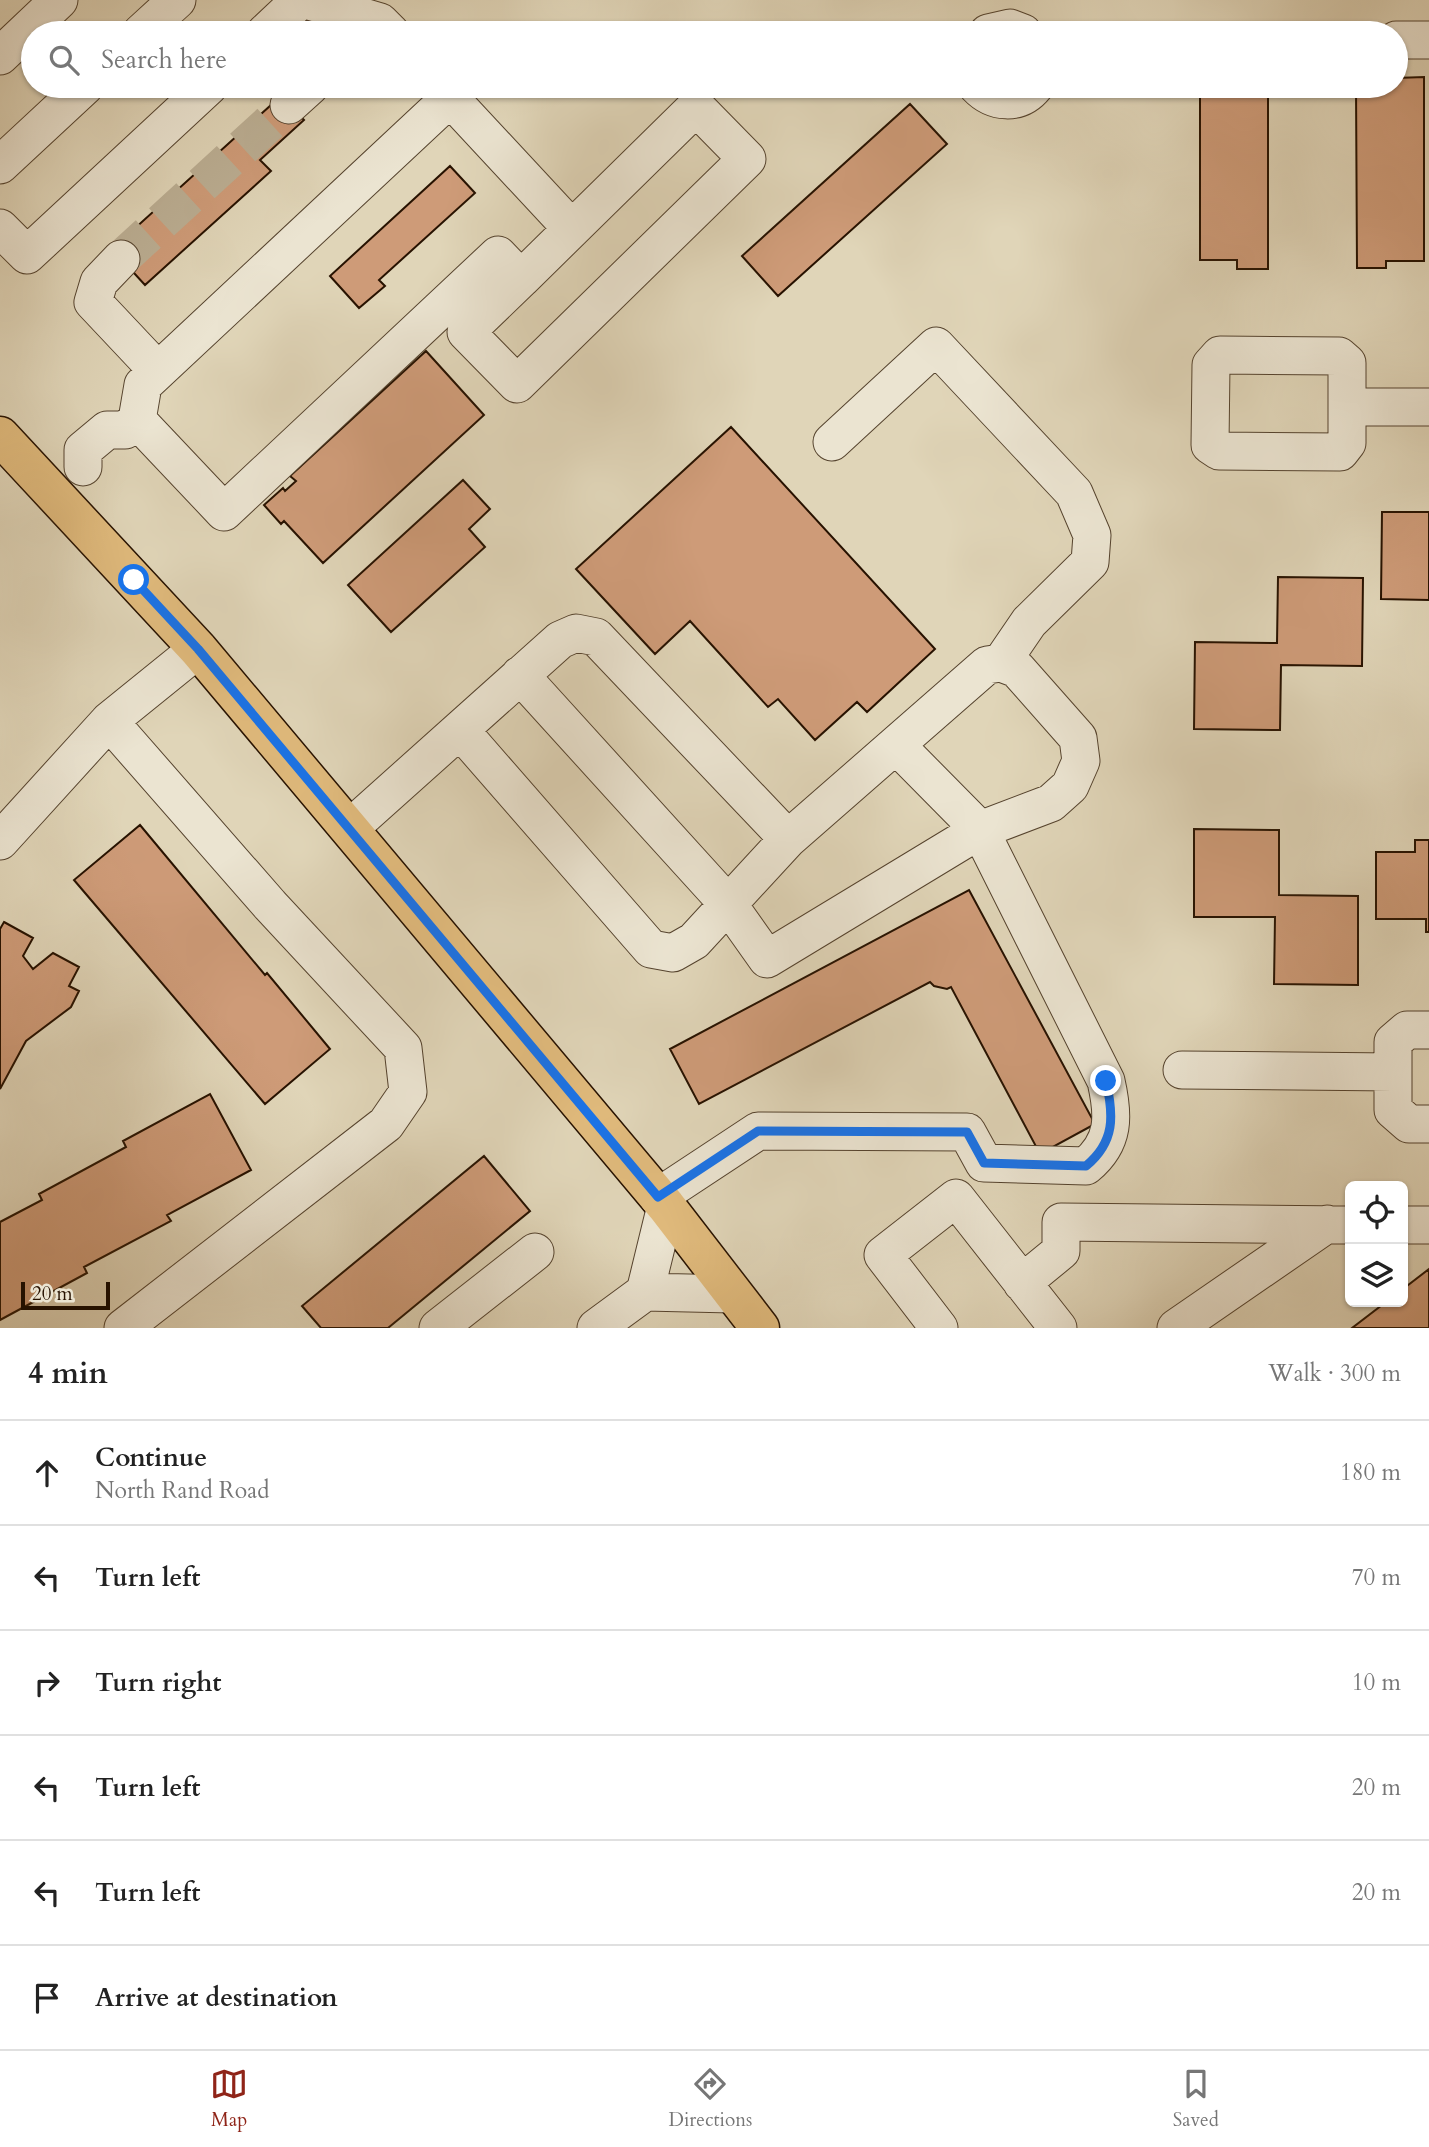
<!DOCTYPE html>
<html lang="en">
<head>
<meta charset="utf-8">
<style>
  body { margin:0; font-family:Cardo,serif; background:#f2f2f2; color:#222 }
  .controls { position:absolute; right:21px; bottom:21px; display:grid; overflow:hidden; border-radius:10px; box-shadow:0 2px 5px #0004 }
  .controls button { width:63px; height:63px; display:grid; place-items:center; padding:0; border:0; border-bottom:2px solid #e0e0e0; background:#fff; color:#222; font:35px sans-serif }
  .scale { position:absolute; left:21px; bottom:18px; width:89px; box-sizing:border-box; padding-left:7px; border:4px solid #271200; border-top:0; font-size:19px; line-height:24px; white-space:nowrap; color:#271200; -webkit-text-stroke:5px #ebe4d1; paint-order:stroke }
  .stop { position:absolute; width:21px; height:21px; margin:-16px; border:5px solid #1a73e8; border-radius:50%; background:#fff }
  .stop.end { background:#1a73e8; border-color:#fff; box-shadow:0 2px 7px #0008 }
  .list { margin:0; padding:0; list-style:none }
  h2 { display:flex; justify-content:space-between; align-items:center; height:91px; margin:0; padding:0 28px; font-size:30px }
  h2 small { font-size:23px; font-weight:400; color:#767676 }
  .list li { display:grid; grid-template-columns:46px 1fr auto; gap:21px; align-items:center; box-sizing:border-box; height:105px; padding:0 28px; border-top:2px solid #e0e0e0 }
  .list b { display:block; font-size:26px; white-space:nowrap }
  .list p { margin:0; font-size:23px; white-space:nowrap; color:#767676 }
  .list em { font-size:23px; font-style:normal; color:#767676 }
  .icon { flex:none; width:38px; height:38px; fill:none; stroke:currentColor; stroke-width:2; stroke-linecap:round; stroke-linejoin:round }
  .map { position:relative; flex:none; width:1429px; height:1328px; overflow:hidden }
  .search { position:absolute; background:#fff; box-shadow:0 2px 5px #0004; left:21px; right:21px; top:21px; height:77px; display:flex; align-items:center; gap:18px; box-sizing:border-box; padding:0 24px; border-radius:38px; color:#767676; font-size:26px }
  .sheet { height:721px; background:#fff }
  nav { display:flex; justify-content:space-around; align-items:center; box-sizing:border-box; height:98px; border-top:2px solid #e0e0e0; background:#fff; font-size:19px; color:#767676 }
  nav a { display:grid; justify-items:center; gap:4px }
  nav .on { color:#8f2418 }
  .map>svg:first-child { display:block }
</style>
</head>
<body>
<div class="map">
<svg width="1429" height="1328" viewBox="0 0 1429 1328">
  <rect width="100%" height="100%" fill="#e0d5b8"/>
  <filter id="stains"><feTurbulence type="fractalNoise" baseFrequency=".00286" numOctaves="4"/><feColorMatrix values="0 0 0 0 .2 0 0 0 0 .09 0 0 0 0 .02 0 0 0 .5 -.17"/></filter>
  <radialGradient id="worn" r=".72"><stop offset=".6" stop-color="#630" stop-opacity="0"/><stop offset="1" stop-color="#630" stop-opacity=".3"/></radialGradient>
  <path fill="#ce9b78" stroke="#271200" stroke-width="2" d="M1424 77V261H1386V268H1357L1356 86H1396V78Z
    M1200 86H1268V269H1237V260H1200Z
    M281 96 304 120 260 160 271 171 145 285 112 249Z
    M910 104 947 144 778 296 742 256Z
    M450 166 475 193 379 280 385 286 359 308 330 276Z
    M426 351 484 415 323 563 284 521 281 524 264 505 283 488 285 491 296 481 290 476Z
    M731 427 935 649 867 712 857 702 815 740 778 699 768 707 690 621 655 654 576 569Z
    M463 480 490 509 469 529 485 547 391 632 348 585Z
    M1382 512H1429V600L1381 599Z
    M1278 577 1363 578 1362 666 1281 665 1280 730 1194 729 1195 642 1277 643Z
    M140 825 265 975 267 973 330 1049 265 1104 74 880Z
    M1194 829 1279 830V895L1358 896V985L1274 984 1275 917H1194Z
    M1415 840H1429V932H1426V919H1376V852H1415Z
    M969 890 1095 1124 1040 1154 951 987 947 989 934 986 930 982 699 1104 670 1049Z
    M4 922 33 938 23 956 33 969 53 953 79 967 69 986 79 991 71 1007 26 1041 0 1089V929Z
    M210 1094 251 1170 167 1215 171 1221 84 1267 87 1273 0 1320V1222L42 1200 39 1194 126 1147 123 1141Z
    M484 1156 530 1211 388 1328H321L302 1306Z
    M1429 1269V1328H1352L1386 1302H1403V1289Z"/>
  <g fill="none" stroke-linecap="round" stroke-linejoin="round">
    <path stroke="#bbae93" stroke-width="37" stroke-dasharray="37 18" stroke-linecap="butt" d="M121 259 289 105"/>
    <g stroke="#55432e" stroke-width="39">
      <path id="minor" d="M306 0 380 22 391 33
        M141 33 177 0
        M265 33 300 0
        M988 33 1010 28 1023 33
        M1396 40H1429
        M0 56 59 0
        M439 86 572 229
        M977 86C993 103 1019 106 1035 86
        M289 105 310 86
        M0 165 85 86
        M0 228 27 255 209 86
        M121 259 99 282 93 302 158 371
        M1220 355 1339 356 1347 363V443L1340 452 1219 451 1210 445 1211 365Z
        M1348 407H1429
        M137 420 224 512 498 255 521 279 696 107 747 159 517 384 466 332 521 279
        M832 442 936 346 1074 493 1092 535 1090 562 1029 622 1001 663
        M83 467V450L107 430H125L137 420 143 385 450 98
        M520 675 728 904 767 959 980 830 1106 1081C1114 1116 1115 1142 1086 1166L984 1163 967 1132 758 1131 658 1197
        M109 721 270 905 403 1048 408 1092 386 1124 123 1328
        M460 730 651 949 673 953 694 941 788 839
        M350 828 560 640 576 633 596 637 788 839 987 665 1001 663 1017 669 1078 738 1081 761 1070 786 1051 803 980 830 896 745
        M0 841 109 721 198 649
        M1429 1030H1407L1393 1042V1110L1409 1124H1429
        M1182 1070 1393 1072
        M1403 1225H1429
        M1022 1283 1061 1251V1222L1350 1225
        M645 1292 732 1294
        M438 1328 535 1252
        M596 1328 645 1292 666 1206
        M939 1328 883 1255 956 1198 1058 1328
        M1176 1328 1327 1224"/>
    </g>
    <g stroke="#271200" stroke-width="41">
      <path id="major" d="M0 436 198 649 666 1206 760 1328"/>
    </g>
    <use href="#minor" stroke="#ebe4d1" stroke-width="37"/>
    <use href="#major" stroke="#e0ba7c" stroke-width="38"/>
  </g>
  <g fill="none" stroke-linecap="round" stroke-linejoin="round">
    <path stroke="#1a73e8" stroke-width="9" d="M134 580 198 649 658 1197 758 1131 967 1132 984 1163 1086 1166C1115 1142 1114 1116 1106 1081"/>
  </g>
  <rect width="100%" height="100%" filter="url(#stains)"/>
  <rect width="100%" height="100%" fill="url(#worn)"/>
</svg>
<div class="controls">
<button><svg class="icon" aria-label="locate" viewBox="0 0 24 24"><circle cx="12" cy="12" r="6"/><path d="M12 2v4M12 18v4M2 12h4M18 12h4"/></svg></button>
<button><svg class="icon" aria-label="layers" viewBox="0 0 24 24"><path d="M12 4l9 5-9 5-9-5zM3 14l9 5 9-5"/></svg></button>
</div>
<div class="scale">20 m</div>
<div class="stop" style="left:134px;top:580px"></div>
<div class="stop end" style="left:1106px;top:1081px"></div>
<div class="search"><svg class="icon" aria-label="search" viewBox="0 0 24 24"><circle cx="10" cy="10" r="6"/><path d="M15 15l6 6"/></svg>Search here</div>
</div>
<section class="sheet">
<h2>4 min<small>Walk · 300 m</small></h2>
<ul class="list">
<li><svg class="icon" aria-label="ahead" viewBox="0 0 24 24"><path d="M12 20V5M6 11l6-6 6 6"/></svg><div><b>Continue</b><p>North Rand Road</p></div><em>180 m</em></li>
<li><svg class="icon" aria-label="left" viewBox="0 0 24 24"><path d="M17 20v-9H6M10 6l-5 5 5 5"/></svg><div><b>Turn left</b></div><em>70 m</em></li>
<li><svg class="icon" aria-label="right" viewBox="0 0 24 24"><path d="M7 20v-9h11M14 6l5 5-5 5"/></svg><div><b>Turn right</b></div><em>10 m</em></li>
<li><svg class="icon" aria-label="left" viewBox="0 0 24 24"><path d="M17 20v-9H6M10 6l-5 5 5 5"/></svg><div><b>Turn left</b></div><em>20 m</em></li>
<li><svg class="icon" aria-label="left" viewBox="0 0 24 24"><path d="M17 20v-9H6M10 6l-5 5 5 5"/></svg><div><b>Turn left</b></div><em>20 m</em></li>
<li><svg class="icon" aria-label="arrive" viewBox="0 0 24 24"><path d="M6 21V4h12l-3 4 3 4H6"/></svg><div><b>Arrive at destination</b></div></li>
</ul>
</section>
<nav>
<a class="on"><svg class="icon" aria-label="map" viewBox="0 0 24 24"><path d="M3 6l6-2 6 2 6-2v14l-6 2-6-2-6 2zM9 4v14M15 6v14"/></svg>Map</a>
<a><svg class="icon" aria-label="directions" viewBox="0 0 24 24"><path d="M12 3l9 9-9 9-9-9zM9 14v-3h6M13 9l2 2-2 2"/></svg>Directions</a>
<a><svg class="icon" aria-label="saved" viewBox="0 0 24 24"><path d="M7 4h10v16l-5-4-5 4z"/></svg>Saved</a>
</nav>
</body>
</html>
